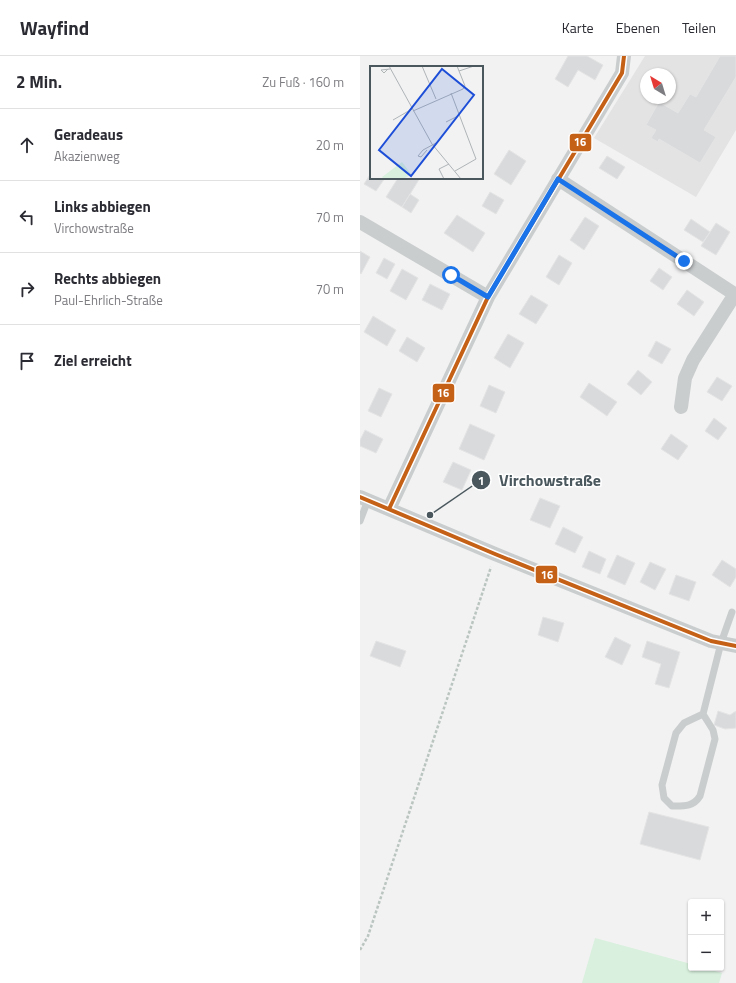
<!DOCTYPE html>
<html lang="de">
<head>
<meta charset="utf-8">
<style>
  body { margin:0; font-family:"Titillium Web",sans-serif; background:#f7f7f7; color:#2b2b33 }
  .controls { position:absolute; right:12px; bottom:12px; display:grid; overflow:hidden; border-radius:4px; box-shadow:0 1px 3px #0004 }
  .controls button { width:36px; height:36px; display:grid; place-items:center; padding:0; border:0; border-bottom:1px solid #e1e1e2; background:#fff; color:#2b2b33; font:20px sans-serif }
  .compass { position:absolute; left:280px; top:12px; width:36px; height:36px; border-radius:50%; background:#fff; box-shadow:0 1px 3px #0004; rotate:322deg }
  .stop { position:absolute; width:12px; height:12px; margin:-9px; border:3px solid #1a73e8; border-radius:50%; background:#fff }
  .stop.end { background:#1a73e8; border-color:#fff; box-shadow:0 1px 4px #0008 }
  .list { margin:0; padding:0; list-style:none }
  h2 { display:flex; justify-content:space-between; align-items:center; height:52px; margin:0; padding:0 16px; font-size:17px }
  h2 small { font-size:13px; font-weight:400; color:#7c7c81 }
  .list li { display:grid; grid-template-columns:26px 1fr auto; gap:12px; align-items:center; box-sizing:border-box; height:72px; padding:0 16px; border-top:1px solid #e1e1e2 }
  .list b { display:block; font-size:15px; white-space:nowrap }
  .list p { margin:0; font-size:13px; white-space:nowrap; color:#7c7c81 }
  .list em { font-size:13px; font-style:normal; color:#7c7c81 }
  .icon { flex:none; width:22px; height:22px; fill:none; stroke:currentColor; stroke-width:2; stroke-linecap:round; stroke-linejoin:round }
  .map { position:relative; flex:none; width:376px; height:927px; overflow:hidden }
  header { display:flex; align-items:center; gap:24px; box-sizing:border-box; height:56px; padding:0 20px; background:#fff; border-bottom:1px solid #e1e1e2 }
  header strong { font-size:19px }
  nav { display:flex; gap:22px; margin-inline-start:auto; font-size:14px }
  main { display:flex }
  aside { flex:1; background:#fff }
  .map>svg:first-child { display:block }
</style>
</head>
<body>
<header>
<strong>Wayfind</strong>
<nav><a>Karte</a><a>Ebenen</a><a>Teilen</a></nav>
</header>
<main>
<aside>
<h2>2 Min.<small>Zu Fuß · 160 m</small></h2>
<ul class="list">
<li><svg class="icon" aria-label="ahead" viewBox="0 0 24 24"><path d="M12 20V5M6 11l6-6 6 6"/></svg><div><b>Geradeaus</b><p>Akazienweg</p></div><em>20 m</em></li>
<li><svg class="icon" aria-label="left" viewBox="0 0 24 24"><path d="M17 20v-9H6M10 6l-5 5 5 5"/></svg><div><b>Links abbiegen</b><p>Virchowstraße</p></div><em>70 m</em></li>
<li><svg class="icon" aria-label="right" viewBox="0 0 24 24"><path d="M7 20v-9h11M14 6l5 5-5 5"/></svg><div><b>Rechts abbiegen</b><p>Paul-Ehrlich-Straße</p></div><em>70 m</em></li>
<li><svg class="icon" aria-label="arrive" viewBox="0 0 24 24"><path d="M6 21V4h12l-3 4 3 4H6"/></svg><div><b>Ziel erreicht</b></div></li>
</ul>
</aside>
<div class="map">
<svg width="376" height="927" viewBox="0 0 376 927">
  <rect width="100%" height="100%" fill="#f2f2f2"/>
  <path fill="#e4e3e4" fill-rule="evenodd" d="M285 0H376V74L336 141 234 82ZM286 18H310V42H286Z"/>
  <path fill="#d8f0dd" d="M235 882 331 908V912H344L362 917 359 927H222Z"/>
  <path fill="#d8dadb" stroke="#e4e4e5" d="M208 0H227L243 9 235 24 218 14 208 31 195 23Z
    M360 0H376V21L344 74 356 81 340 107 299 83 298 86 291 82 296 74 286 69 299 46 318 57 330 38 336 41Z
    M149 94 166 105 151 129 134 118Z
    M247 100 265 111 257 123 239 112Z
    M11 117V122H25L16 135 4 128Z
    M38 122H60L42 151 26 141Z
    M130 136 144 144 136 158 122 150Z
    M50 138 59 144 51 157 42 151Z
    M97 159 125 177 113 196 84 177Z
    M225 161 239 170 224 194 210 184Z
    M331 163 350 176 343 186 324 174Z
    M356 167 370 176 356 199 341 190Z
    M0 195 10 201 1 218 0 217Z
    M199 199 212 207 199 229 186 221Z
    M24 202 35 208 27 223 16 217Z
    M299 212 312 221 303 234 290 225Z
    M42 213 58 222 46 244 30 235Z
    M70 228 90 238 82 254 62 244Z
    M327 234 344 246 334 260 317 248Z
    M171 239 188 249 176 268 159 258Z
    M13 260 36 274 27 290 4 276Z
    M148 278 164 287 150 312 134 302Z
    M47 281 65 292 57 306 39 295Z
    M296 285 311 293 302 308 288 300Z
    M278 314 292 326 281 339 267 328Z
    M357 321 372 330 362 345 347 336Z
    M229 327 257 346 247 360 220 341Z
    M129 329 145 336 136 357 120 350Z
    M19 332 32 338 21 361 8 355Z
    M354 362 367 372 358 384 345 375Z
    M110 368 135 379 124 404 99 393Z
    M5 374 23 383 16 397 0 390V384Z
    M311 378 328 390 318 404 301 393Z
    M93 406 111 414 102 434 83 426Z
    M180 442 200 450 190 472 170 464Z
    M203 471 223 481 215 497 195 488Z
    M229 495 246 503 240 518 222 511Z
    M257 499 275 507 265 529 247 521Z
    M362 504 376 513V521L370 531 352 519Z
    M290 506 306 513 295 534 280 526Z
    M316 519 336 526 329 545 309 538Z
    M183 561 204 567 198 586 178 579Z
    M255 581 271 589 262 609 245 601Z
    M16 585 46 595 40 611 10 600Z
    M287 585 320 596 309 632 295 628 301 608 282 601Z
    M358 655 370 659 376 655V672L365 673 354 669Z
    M289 756 349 771 340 804 280 788Z"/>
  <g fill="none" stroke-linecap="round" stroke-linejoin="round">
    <path stroke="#bac5c0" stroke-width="2.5" stroke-dasharray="3 2" stroke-linecap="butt" d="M0 894 8 880 131 511"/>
    <path stroke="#cacdce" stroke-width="7" d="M0 465 8 444
      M343 658 353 674 355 683 340 740C333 751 324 750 312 750L304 742 302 729 316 677 324 667 343 658 361 587 372 556"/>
    <path stroke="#cacdce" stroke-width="14" d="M198 123 376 239
      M0 166 128 241
      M321 351 325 322 333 304 375 238
      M0 441 135 498 351 585 376 590
      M29 453 128 241 262 17 264 0"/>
    <g stroke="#fff" stroke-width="7">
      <path id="bus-1" d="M0 441 135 498 351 585 376 590
        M29 453 128 241 262 17 264 0"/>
    </g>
    <use href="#bus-1" stroke="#c56017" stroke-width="4"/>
  </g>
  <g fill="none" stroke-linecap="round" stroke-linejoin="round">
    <path stroke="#1a73e8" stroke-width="5" d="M91 219 128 241 198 123 324 205"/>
  </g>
  <g transform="translate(10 10)">
    <rect width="113" height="113" fill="#f2f2f2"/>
    <path d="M32 96 41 108 34 113H14L12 111Z" fill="#d8f0dd"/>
    <path fill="none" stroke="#afb4b7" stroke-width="1" d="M19 0 62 78 91 113M52 0 66 33M18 3 14 7 11 4 20 3M89 5 104 0M81 27 106 93 85 105M43 45 93 23 95 20 87 0M23 54 42 43M76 56 88 50M57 84 51 91 48 90 53 84 66 77M74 113 69 103 79 98"/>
    <path fill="#1d4ed8" fill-opacity="0.15" stroke="#1d4ed8" stroke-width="2" d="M72 3 104 29 41 110 9 84Z"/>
    <rect width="113" height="113" fill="none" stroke="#4a585e" stroke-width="2"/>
  </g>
  <path fill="none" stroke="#4a585e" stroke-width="1.5" d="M70 459L121 424"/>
  <g fill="#4a585e" stroke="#fff" stroke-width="1.5">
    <circle cx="70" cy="459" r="4"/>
    <circle cx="121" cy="424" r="10"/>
  </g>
  <g font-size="12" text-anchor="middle" font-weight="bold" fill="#fff">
    <text x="121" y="429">1</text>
  </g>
  <g font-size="16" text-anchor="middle" font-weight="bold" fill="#4a585e" stroke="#fff" stroke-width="3" stroke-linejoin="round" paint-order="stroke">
    <text x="190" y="430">Virchowstraße</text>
  </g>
  <g stroke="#fff" stroke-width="1.5">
    <rect x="209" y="77" width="23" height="19" rx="4" fill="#c56017"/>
    <rect x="72" y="327" width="23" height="20" rx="4" fill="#c56017"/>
    <rect x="175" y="509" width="23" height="19" rx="4" fill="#c56017"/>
  </g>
  <g font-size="11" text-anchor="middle" font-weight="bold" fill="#fff">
    <text x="220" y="90">16</text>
    <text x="83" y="341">16</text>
    <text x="187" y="523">16</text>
  </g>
</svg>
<div class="controls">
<button>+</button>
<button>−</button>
</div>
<svg class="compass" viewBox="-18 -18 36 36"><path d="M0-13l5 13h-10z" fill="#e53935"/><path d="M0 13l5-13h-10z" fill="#7c7c81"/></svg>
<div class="stop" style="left:91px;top:219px"></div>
<div class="stop end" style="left:324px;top:205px"></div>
</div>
</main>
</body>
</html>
